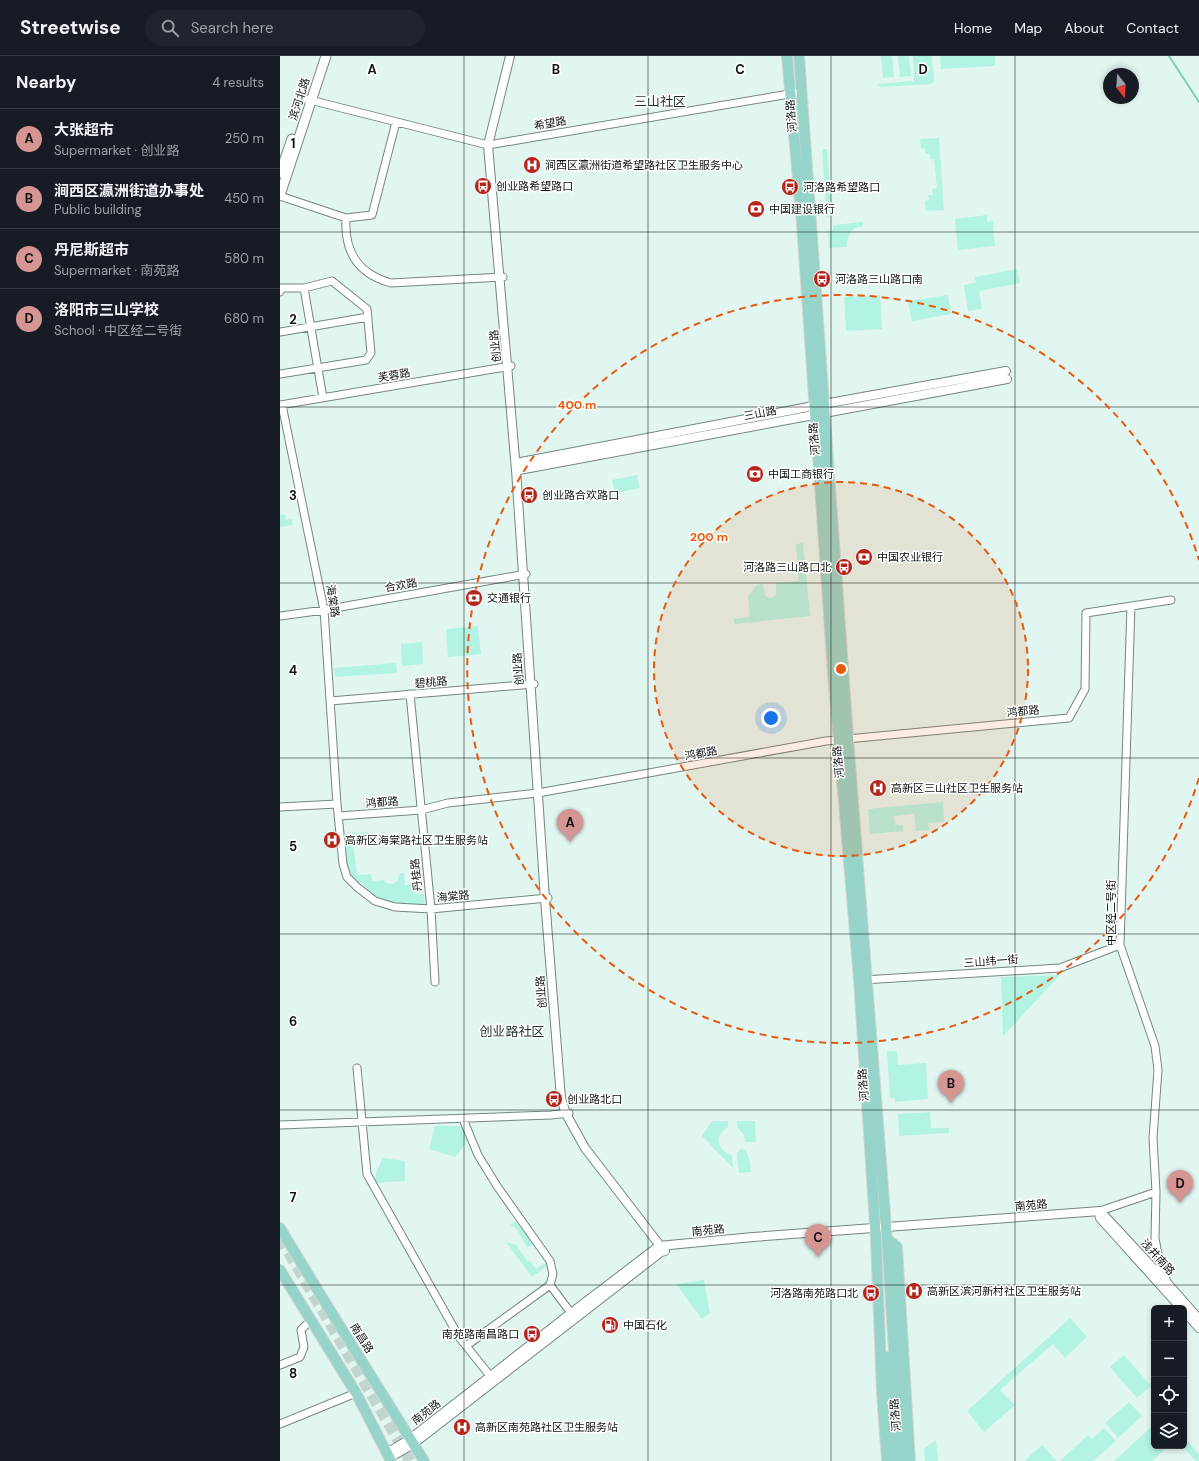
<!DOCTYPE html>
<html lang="en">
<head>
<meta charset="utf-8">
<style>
  body { margin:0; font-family:"DM Sans","Noto Sans SC",sans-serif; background:#20242c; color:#f1f3f6 }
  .controls { position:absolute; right:12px; bottom:12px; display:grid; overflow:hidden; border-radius:6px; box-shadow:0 2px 6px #0003 }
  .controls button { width:36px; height:36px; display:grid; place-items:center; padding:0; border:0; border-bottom:1px solid #363941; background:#171b24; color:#f1f3f6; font:20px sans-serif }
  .compass { position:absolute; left:823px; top:12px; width:36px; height:36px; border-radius:50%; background:#171b24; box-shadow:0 2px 6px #0003; rotate:163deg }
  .you { position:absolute; left:491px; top:662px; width:14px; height:14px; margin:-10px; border:3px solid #fff; border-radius:50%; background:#1a73e8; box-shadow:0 0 0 6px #1a73e833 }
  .badge { display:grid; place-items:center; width:26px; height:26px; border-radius:50%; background:#d59693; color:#111; font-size:13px; font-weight:700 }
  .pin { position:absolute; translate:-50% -33px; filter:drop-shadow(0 1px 2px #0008) }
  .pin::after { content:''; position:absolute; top:21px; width:14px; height:12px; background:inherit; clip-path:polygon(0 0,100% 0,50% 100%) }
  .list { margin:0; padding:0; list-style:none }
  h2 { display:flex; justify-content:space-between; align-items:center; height:52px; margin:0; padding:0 16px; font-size:17px }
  h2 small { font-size:13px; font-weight:400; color:#9ea1a6 }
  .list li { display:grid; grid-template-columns:26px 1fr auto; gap:12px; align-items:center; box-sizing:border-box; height:60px; padding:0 16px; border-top:1px solid #363941 }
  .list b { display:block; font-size:15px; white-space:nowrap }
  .list p { margin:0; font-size:13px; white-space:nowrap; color:#9ea1a6 }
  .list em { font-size:13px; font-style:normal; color:#9ea1a6 }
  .icon { flex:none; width:22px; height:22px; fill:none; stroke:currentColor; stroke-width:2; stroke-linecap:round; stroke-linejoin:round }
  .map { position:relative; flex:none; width:919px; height:1405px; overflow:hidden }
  header { display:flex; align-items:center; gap:24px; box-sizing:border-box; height:56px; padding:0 20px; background:#171b24; border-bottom:1px solid #363941 }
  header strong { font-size:19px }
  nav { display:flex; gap:22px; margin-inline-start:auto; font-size:14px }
  .search { width:280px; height:36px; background:#20242c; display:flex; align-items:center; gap:10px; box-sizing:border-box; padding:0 14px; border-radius:22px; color:#9ea1a6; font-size:15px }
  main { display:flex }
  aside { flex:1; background:#171b24 }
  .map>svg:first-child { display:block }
</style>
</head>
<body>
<header>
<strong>Streetwise</strong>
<div class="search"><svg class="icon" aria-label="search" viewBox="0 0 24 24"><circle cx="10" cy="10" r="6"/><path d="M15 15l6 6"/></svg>Search here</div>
<nav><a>Home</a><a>Map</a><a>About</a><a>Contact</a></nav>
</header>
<main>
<aside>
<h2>Nearby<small>4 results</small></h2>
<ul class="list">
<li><span class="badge">A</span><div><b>大张超市</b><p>Supermarket · 创业路</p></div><em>250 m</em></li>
<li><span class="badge">B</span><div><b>涧西区瀛洲街道办事处</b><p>Public building</p></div><em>450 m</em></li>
<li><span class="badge">C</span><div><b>丹尼斯超市</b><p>Supermarket · 南苑路</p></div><em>580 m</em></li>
<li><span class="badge">D</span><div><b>洛阳市三山学校</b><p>School · 中区经二号街</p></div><em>680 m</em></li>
</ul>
</aside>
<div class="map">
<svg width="919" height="1405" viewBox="0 0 919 1405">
  <rect width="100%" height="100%" fill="#e2f6f1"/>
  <path fill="#b3f3e4" d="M601 0H612L614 21 603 22Z
    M618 0H629L631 20 620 21Z
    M633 0H652L654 25 652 28 601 31 597 28 634 25Z
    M660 0H715V10L661 13Z
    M659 82 664 154 646 155 645 145 649 144 648 139H653L652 133 657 132 654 103H650V98H645V92L641 93 640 83Z
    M542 93H547L552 160 547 161Z
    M707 159V166L713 165 715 190 678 194 675 163Z
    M583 166V170C571 171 567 179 567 191L549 192 548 175 553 174V169Z
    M737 213 740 227 699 235 702 253 688 255 684 229 696 227 695 221Z
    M600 239 602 273 566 275 564 241Z
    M668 239 671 258 632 265 628 245Z
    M357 419 360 432 335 437 332 424Z
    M5 458 6 464 12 463 13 469 0 471V459Z
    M523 487 530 560 455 568 454 563 470 561 468 540 477 529 483 528 485 540 491 542 496 539V527L519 525 516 488Z
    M198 570 201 598 168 601 166 573Z
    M142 586 143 608 122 610 121 588Z
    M116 607 117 617 55 621 54 612Z
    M663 746 664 766 648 767 649 774 636 775 634 758 614 760 615 769H623V775L590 778 588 753Z
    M88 776 89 784 73 786 77 819 91 818 92 825 104 824 107 827 113 828 118 824 120 817H124L125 829H134L135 838H144L145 848H117L96 841 69 817 63 778Z
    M780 919 723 980 721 921Z
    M607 995H617L618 1009 646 1007 648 1043 615 1046V1042H610Z
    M650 1056 651 1072H669V1077L619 1080 618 1058Z
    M432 1065H448V1071C434 1078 437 1095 452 1099L453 1112 422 1080Z
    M457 1065H475L476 1086H465L464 1079 457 1071Z
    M155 1070H178L183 1072C190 1085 184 1091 175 1101L149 1093Z
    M462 1092C470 1098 470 1107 471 1116L459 1117 457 1097Z
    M103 1102 125 1105V1125L94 1127 97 1114Z
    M236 1165 253 1188 249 1191H247C241 1184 240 1172 230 1169Z
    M226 1186 236 1189 248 1206 250 1205 256 1213 265 1207 267 1210 252 1221Z
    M424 1224 430 1257 422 1263 396 1228Z
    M790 1262 807 1281 785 1302 773 1288 720 1334 735 1349 704 1376 687 1355Z
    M844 1299 871 1330 857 1342 830 1311Z
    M849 1346 862 1360 838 1382 825 1367Z
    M824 1372 836 1385 813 1405H780L808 1379 812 1383Z
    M870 1372 874 1373V1390H887V1391L872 1405H834Z
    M904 1381 919 1398V1405H916L902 1390H904Z
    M656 1384 658 1405H645L644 1393Z
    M762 1389 777 1405H744Z"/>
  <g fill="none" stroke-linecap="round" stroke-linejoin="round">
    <path stroke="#78cdbb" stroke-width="2" d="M889 0 919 46"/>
    <path stroke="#c2d4d0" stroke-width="11" stroke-dasharray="11 5.5" stroke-linecap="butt" d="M0 1182 130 1405"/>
    <g stroke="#738681" stroke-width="9">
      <path id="minor" d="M26 43 208 89 521 36
        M0 140 66 162 92 159 116 66
        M66 162C64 196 78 218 111 227L223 221
        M24 232 43 342
        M0 236 1 232H24L52 225 87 253 91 297 86 304 0 318
        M0 276 88 261
        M0 349 231 310
        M2 349 44 554 57 748 63 808 67 821 77 831 95 845 115 851 151 853 268 842
        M851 550 840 889 875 990 878 1014 873 1082 876 1136 875 1182 880 1210 887 1226
        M0 560 44 554 246 518
        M130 638 151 853 155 926
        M50 645 254 628
        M0 751 57 748
        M59 760 141 754 168 747 258 737 546 685 789 662 805 633 806 557 891 544
        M583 924 780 912 840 889
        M77 1012 87 1118 179 1281 211 1321
        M183 1063 198 1099 217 1130 270 1205 273 1218 270 1229 186 1290
        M0 1069 271 1059 289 1057
        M819 1160 820 1155 876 1136
        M270 1229 291 1257
        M0 1309 20 1301 24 1291 21 1274 26 1269
        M0 1368 76 1337"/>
    </g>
    <g stroke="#738681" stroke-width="10">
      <path id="tertiary" d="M230 0 208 89 236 414 265 843 281 1042 286 1058 305 1092 378 1187 381 1196
        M236 407 544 348 726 315
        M239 414 727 323
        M820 1162 901 1252
        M904 1255 919 1272
        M107 1397 130 1383 286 1261 379 1190 473 1181 820 1155 888 1228 919 1263
        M109 1402 133 1388 381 1196 385 1195"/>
    </g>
    <g stroke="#738681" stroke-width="11">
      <path id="secondary" d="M0 117 12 83
        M0 139 46 0"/>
    </g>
    <g stroke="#d4d5d5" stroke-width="12">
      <path id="primary" d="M507 0 522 168 553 616 579 924 596 1184 602 1337 607 1405
        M519 0 568 682 607 1183 617 1191 630 1405
        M0 1172 48 1251 144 1405
        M607 1183 621 1405
        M0 1214 76 1337 111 1405
        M607 1301 614 1405"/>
    </g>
    <use href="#minor" stroke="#fff" stroke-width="7"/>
    <use href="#tertiary" stroke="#fff" stroke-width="8"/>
    <use href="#secondary" stroke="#fff" stroke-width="9"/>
    <use href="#primary" stroke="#96d3c8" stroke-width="10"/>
  </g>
  <path fill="none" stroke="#0e1514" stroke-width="1" stroke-opacity="0.55" d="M184 0V1405M368 0V1405M551 0V1405M735 0V1405M0 176H919M0 351H919M0 527H919M0 702H919M0 878H919M0 1054H919M0 1229H919"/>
  <circle cx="561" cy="613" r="187" fill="#e8590c" fill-opacity=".12"/>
  <g fill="none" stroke="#e8590c" stroke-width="2" stroke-dasharray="7 5">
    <circle cx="561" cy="613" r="187"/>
    <path d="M919 722A374 374 0 1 1 919 504"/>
  </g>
  <defs>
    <g id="hospital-disc" transform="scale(0.9)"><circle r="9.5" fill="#b3241a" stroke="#fff"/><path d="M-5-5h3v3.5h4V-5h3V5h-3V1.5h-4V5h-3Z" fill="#fff"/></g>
    <g id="bus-disc" transform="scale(0.9)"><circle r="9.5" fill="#b3241a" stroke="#fff"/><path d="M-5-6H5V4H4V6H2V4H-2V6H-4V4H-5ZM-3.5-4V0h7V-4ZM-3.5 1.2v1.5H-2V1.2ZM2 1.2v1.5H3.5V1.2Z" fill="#fff"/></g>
    <g id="bank-disc" transform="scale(0.9)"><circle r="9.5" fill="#b3241a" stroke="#fff"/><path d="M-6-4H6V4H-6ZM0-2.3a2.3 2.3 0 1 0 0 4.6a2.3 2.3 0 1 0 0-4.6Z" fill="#fff"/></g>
    <g id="fuel-disc" transform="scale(0.9)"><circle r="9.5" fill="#b3241a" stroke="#fff"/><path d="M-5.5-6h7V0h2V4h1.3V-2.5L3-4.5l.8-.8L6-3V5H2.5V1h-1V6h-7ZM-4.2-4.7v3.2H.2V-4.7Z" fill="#fff"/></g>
  </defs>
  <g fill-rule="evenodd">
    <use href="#hospital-disc" x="252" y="109"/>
    <use href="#bus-disc" x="203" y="130"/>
    <use href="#bus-disc" x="510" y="131"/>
    <use href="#bank-disc" x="476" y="153"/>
    <use href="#bus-disc" x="542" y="223"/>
    <use href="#bank-disc" x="475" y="418"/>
    <use href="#bus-disc" x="249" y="439"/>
    <use href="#bank-disc" x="584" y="501"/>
    <use href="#bus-disc" x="564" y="511"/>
    <use href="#bank-disc" x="194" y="542"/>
    <use href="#hospital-disc" x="598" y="732"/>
    <use href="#hospital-disc" x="52" y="784"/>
    <use href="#bus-disc" x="274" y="1043"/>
    <use href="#hospital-disc" x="634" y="1235"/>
    <use href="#bus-disc" x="591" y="1237"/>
    <use href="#fuel-disc" x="330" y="1269"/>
    <use href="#bus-disc" x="252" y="1278"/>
    <use href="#hospital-disc" x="182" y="1371"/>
  </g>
  <g text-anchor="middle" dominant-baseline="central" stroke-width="3" stroke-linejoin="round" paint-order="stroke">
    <g font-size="11" fill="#0e1514" stroke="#fff">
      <text transform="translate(19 43) rotate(-72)">滨河北路</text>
      <text transform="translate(511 60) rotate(-94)">河洛路</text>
      <text transform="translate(270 67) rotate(-10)">希望路</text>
      <text transform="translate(215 290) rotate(-95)">创业路</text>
      <text transform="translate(114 319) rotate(-10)">芙蓉路</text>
      <text transform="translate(480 357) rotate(-11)">三山路</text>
      <text transform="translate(534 383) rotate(-94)">河洛路</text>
      <text transform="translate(121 529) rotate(-10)">合欢路</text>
      <text transform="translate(53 545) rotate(81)">海棠路</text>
      <text transform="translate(238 613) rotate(-94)">创业路</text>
      <text transform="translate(151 626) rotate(-5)">碧桃路</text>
      <text transform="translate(743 655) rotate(-5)">鸿都路</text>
      <text transform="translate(421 697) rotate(-10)">鸿都路</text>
      <text transform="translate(558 706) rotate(-95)">河洛路</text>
      <text transform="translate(102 746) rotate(-4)">鸿都路</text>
      <text transform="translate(136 819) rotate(-96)">丹桂路</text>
      <text transform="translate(173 840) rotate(-5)">海棠路</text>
      <text transform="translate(831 857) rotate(-90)">中区经二号街</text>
      <text transform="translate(711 905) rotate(-4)">三山纬一街</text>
      <text transform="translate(261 936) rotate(-94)">创业路</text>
      <text transform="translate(583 1029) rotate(-94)">河洛路</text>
      <text transform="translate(751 1149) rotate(-5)">南苑路</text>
      <text transform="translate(428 1174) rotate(-6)">南苑路</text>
      <text transform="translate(878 1201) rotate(48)">浅井南路</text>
      <text transform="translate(82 1282) rotate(58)">南昌路</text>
      <text transform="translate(146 1356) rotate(-38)">南苑路</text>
      <text transform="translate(615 1359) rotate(-94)">河洛路</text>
    </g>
    <g font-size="11" fill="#0e1514" stroke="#fff" text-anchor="start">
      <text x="265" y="109">涧西区瀛洲街道希望路社区卫生服务中心</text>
      <text x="216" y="130">创业路希望路口</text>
      <text x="523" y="131">河洛路希望路口</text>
      <text x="489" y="153">中国建设银行</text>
      <text x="555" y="223">河洛路三山路口南</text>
      <text x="488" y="418">中国工商银行</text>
      <text x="262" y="439">创业路合欢路口</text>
      <text x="597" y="501">中国农业银行</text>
      <text x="551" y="511" text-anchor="end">河洛路三山路口北</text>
      <text x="207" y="542">交通银行</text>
      <text x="611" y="732">高新区三山社区卫生服务站</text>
      <text x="65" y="784">高新区海棠路社区卫生服务站</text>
      <text x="287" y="1043">创业路北口</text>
      <text x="647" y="1235">高新区滨河新村社区卫生服务站</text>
      <text x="578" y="1237" text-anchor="end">河洛路南苑路口北</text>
      <text x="343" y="1269">中国石化</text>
      <text x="239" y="1278" text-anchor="end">南苑路南昌路口</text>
      <text x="195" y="1371">高新区南苑路社区卫生服务站</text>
    </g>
    <g font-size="13" fill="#1e2e2a" stroke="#fff">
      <text x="380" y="45">三山社区</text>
      <text x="232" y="975">创业路社区</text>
    </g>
  </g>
  <g font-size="13" text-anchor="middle" font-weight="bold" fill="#0e1514" stroke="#fff" stroke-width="3" stroke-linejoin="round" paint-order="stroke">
    <text x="92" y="18">A</text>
    <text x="276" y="18">B</text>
    <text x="460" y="18">C</text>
    <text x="643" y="18">D</text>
    <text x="13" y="92">1</text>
    <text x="13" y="268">2</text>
    <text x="13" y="444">3</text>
    <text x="13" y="619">4</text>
    <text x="13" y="795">5</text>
    <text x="13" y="970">6</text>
    <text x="13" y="1146">7</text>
    <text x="13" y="1322">8</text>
  </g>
  <circle cx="561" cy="613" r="6" fill="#e8590c" stroke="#fff" stroke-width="2"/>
  <g font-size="12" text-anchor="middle" font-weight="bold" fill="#e8590c" stroke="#fff" stroke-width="3" stroke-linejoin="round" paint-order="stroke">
    <text x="297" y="353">400 m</text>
    <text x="429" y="485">200 m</text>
  </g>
</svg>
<div class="controls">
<button>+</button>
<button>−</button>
<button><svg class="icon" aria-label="locate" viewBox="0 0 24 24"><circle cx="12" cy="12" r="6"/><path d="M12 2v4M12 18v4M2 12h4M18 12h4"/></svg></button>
<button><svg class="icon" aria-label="layers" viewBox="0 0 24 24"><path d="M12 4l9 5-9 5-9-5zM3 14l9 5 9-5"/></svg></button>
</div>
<svg class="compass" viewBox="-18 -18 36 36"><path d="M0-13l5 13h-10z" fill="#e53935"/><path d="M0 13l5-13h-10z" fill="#9ea1a6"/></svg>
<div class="you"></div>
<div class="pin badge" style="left:290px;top:786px">A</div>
<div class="pin badge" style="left:671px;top:1047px">B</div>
<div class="pin badge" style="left:538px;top:1201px">C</div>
<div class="pin badge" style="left:900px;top:1147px">D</div>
</div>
</main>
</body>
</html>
